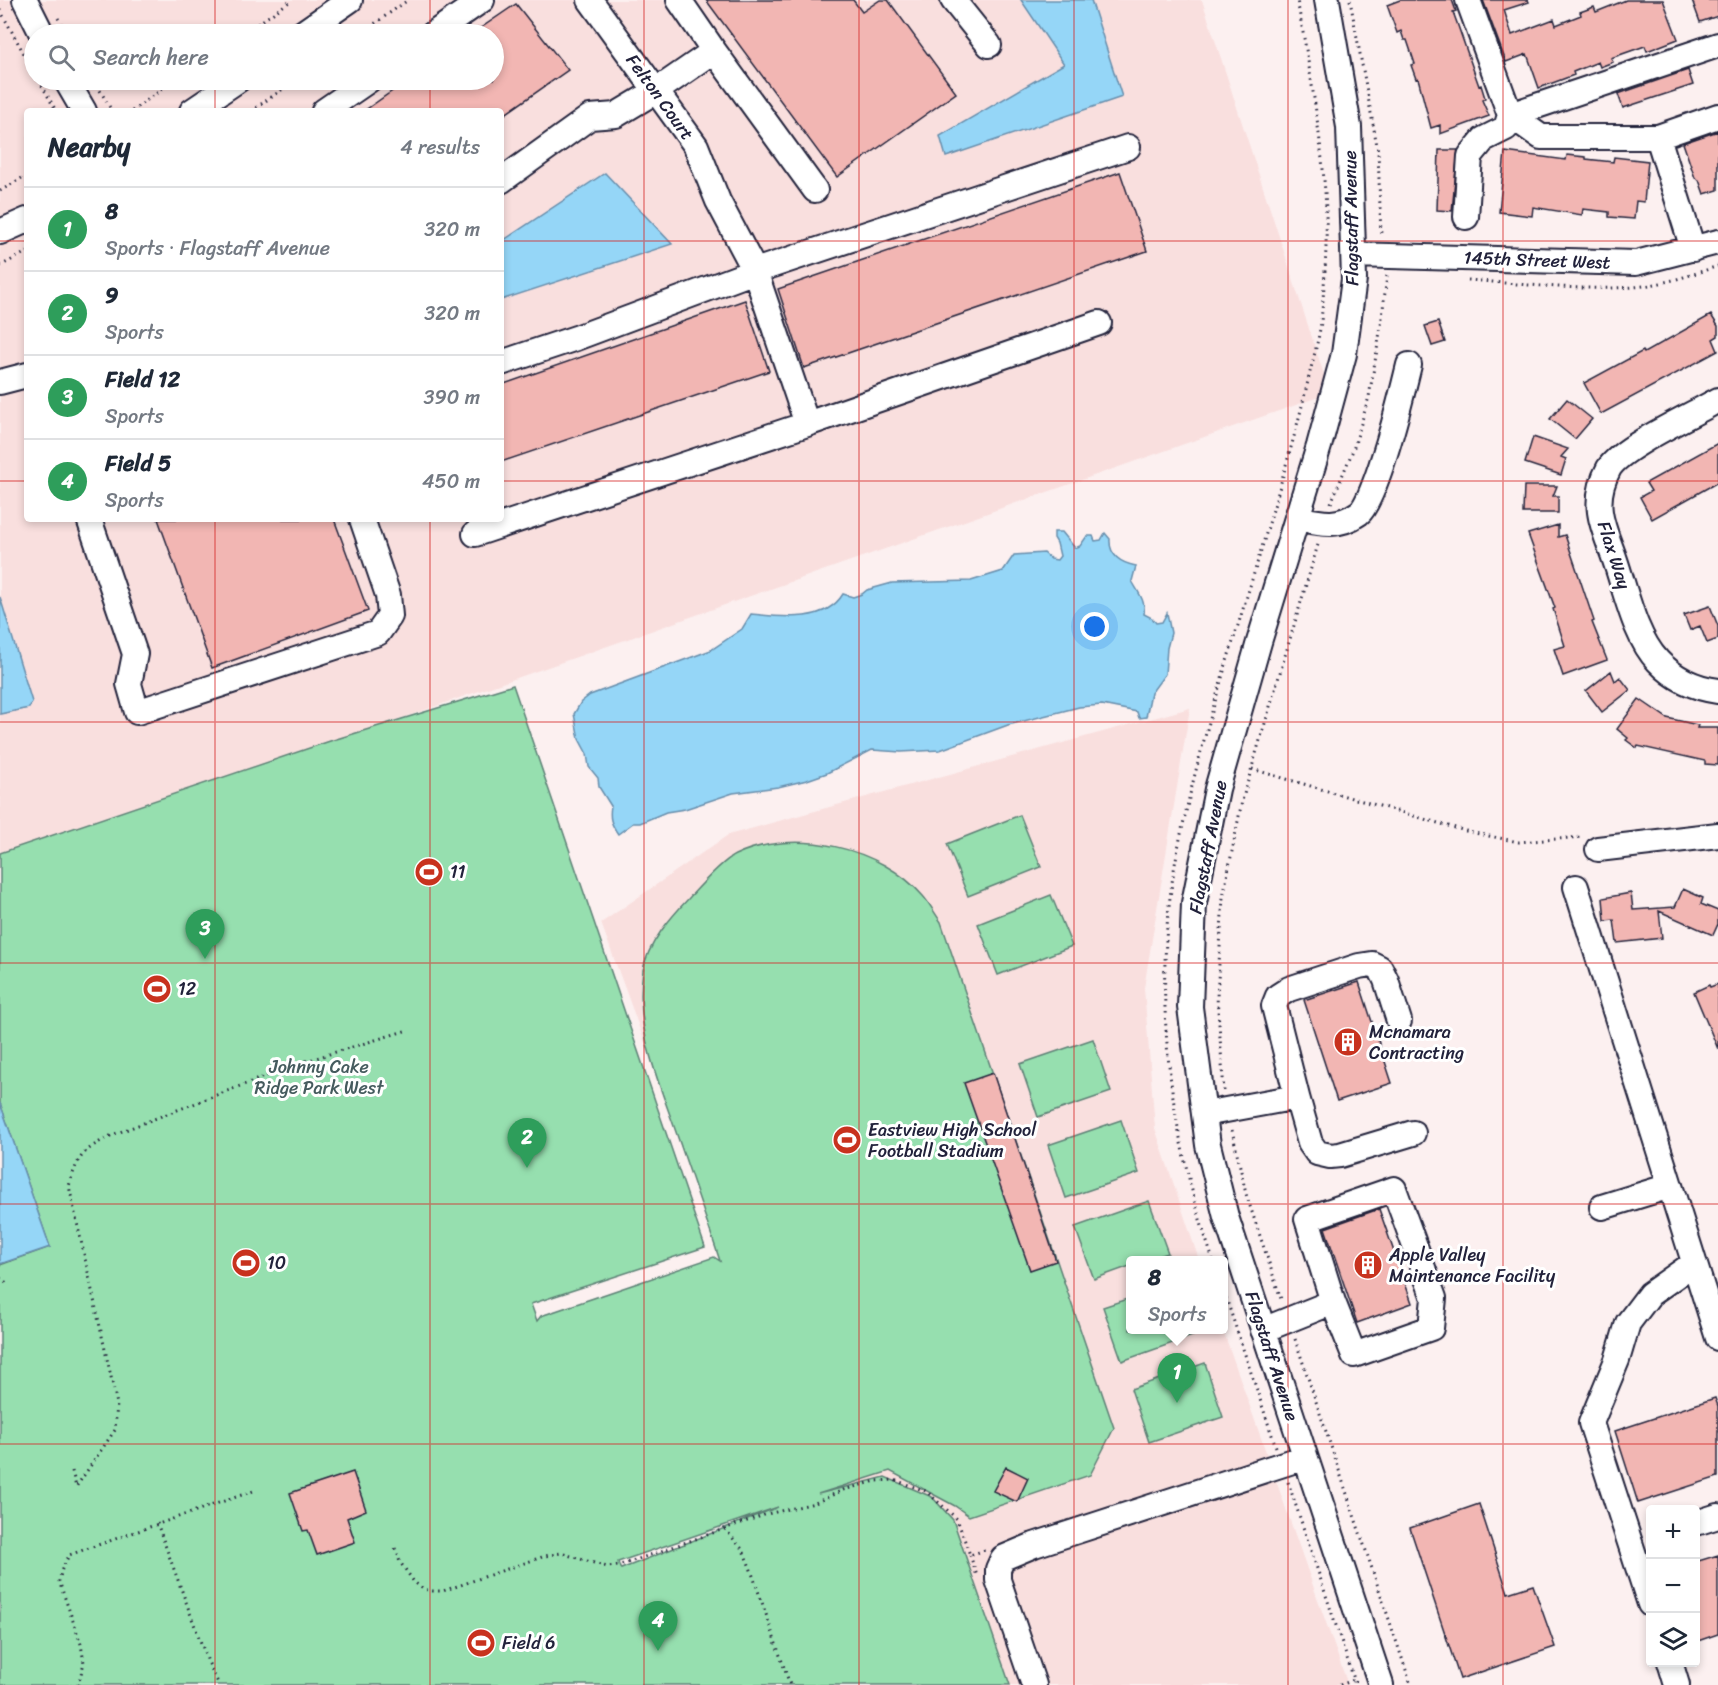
<!DOCTYPE html>
<html lang="en">
<head>
<meta charset="utf-8">
<style>
  body { margin:0; font-family:Sriracha,sans-serif; background:#f6f6f7; color:#1f2937 }
  .controls { position:absolute; right:18px; bottom:18px; display:grid; overflow:hidden; border-radius:6px; box-shadow:0 3px 9px #0003 }
  .controls button { width:54px; height:54px; display:grid; place-items:center; padding:0; border:0; border-bottom:2px solid #e0e1e3; background:#fff; color:#1f2937; font:30px sans-serif }
  .you { position:absolute; left:1095px; top:627px; width:21px; height:21px; margin:-15px; border:4px solid #fff; border-radius:50%; background:#1a73e8; box-shadow:0 0 0 9px #1a73e833 }
  .badge { display:grid; place-items:center; width:39px; height:39px; border-radius:50%; background:#2563eb; color:#fff; font-size:20px; font-weight:700 }
  .pin { position:absolute; translate:-50% -50px; filter:drop-shadow(0 2px 3px #0008) }
  .pin::after { content:''; position:absolute; top:32px; width:21px; height:18px; background:inherit; clip-path:polygon(0 0,100% 0,50% 100%) }
  .popup { position:absolute; left:1126px; top:1256px; width:102px; height:78px; box-sizing:border-box; display:grid; place-content:center; border-radius:6px; background:#fff; filter:drop-shadow(0 2px 4px #0005); font-size:20px; white-space:nowrap; color:#747a83 }
  .popup b { font-size:22px; color:#1f2937 }
  .popup::after { content:''; position:absolute; left:50%; top:100%; margin-left:-12px; border:12px solid transparent; border-top-color:#fff }
  .list { margin:0; padding:0; list-style:none }
  h2 { display:flex; justify-content:space-between; align-items:center; height:78px; margin:0; padding:0 24px; font-size:26px }
  h2 small { font-size:20px; font-weight:400; color:#747a83 }
  .list li { display:grid; grid-template-columns:39px 1fr auto; gap:18px; align-items:center; box-sizing:border-box; height:84px; padding:0 24px; border-top:2px solid #e0e1e3 }
  .list b { display:block; font-size:22px; white-space:nowrap }
  .list p { margin:0; font-size:20px; white-space:nowrap; color:#747a83 }
  .list em { font-size:20px; font-style:normal; color:#747a83 }
  .icon { flex:none; width:33px; height:33px; fill:none; stroke:currentColor; stroke-width:2; stroke-linecap:round; stroke-linejoin:round }
  .map { position:relative; flex:none; width:1718px; height:1685px; overflow:hidden }
  .search { position:absolute; background:#fff; box-shadow:0 3px 9px #0003; left:24px; top:24px; width:480px; height:66px; display:flex; align-items:center; gap:15px; box-sizing:border-box; padding:0 21px; border-radius:33px; color:#747a83; font-size:22px }
  .panel { position:absolute; background:#fff; box-shadow:0 3px 9px #0003; left:24px; top:108px; width:480px; height:414px; border-radius:6px }
  .map>svg:first-child { display:block }
</style>
</head>
<body>
<div class="map">
<svg width="1718" height="1685" viewBox="0 0 1718 1685">
  <rect width="100%" height="100%" fill="#fcf0f0"/>
  <filter id="ink" filterUnits="userSpaceOnUse"><feTurbulence type="fractalNoise" baseFrequency=".0167" numOctaves="2"/><feDisplacementMap in="SourceGraphic" scale="12" xChannelSelector="R" yChannelSelector="G"/><feConvolveMatrix kernelMatrix="1 2 1 2 8 2 1 2 1" color-interpolation-filters="sRGB"/></filter>
  <g filter="url(#ink)">
    <path fill="#f9dfde" fill-rule="evenodd" d="M0 0H1202L1330 393 0 859ZM34 34H494V80H34ZM27 111H501V519H27Z
      M1190 708 1144 988 1155 1128 1199 1260H1130V1330H1223L1348 1685H1010L953 1520 801 1498 647 1049 601 923 728 835Z"/>
    <path fill="#96dfaf" stroke="#5c8075" stroke-width="1.5" fill-rule="evenodd" d="M513 685 705 1247 531 1304 537 1321 541 1316 714 1257 720 1261C706 1218 691 1175 676 1132 658 1080 634 1027 643 970 648 943 671 917 689 898 699 887 722 861 735 855 794 827 881 847 923 896 930 904 935 914 941 922L1114 1428 1090 1475 969 1516 955 1506 890 1471 818 1494 885 1477 932 1497 953 1520 1010 1685H0V1265L50 1247 0 1103V853L330 741ZM778 1507 621 1569 620 1568 618 1562Z
      M1020 815 1041 867 968 896 947 844Z
      M1051 895 1072 946 998 975 978 924Z
      M1093 1039 1111 1092 1038 1117 1020 1064Z
      M1121 1120 1139 1173 1066 1198 1048 1145Z
      M1149 1201 1168 1253 1147 1260H1130V1266L1094 1279 1075 1227Z
      M1130 1298V1330H1194L1195 1335 1122 1361 1103 1307Z
      M1205 1363 1223 1417 1149 1442 1131 1389Z"/>
    <path fill="#95d6f7" stroke="#678eac" stroke-width="1.5" d="M1021 0H1091L1122 97 946 157 940 136 1064 64Z
      M605 173 672 244 501 300V242Z
      M1054 532H1062L1075 548 1080 546 1087 536H1093L1095 541 1101 540 1105 533 1110 539C1109 555 1121 563 1136 566L1132 581C1138 592 1146 601 1144 614L1152 618 1156 623 1162 622 1167 613 1171 633 1167 648 1165 674 1151 693 1146 717 1139 718 1137 712 1102 705 1079 707 1008 725 940 750 901 752 872 750 827 773 807 780 778 787 733 793 685 809 666 812 640 823H633L618 834C611 824 609 818 611 806L599 787 598 778 589 767 587 754 579 739 574 714 581 702 590 695 711 650 742 629 751 614C780 617 825 624 843 594L853 597 862 594 867 590 892 583 971 581 1003 571 1014 555 1044 553 1051 559 1057 560 1060 556 1057 543 1054 538Z
      M0 597 32 702 29 708 0 714Z
      M0 1103 50 1247 0 1264Z"/>
    <path fill="#f2b6b3" stroke="#22223b" stroke-width="1.5" d="M706 0H853L862 12 880 0H888L956 93 837 177Z
      M1400 0H1452L1456 11 1453 12 1457 23 1479 86 1481 85 1485 98 1482 100 1489 116 1440 134V125L1431 128 1418 78 1416 79 1411 65 1415 64 1407 40H1404L1401 31 1397 33 1387 5Z
      M1483 0H1528L1529 2 1504 10 1512 35 1554 19 1556 25 1581 15 1580 12 1594 7 1596 12 1626 0H1663L1678 39 1647 51 1645 46 1611 58 1613 62 1600 67 1598 62 1573 72 1574 75 1539 88 1527 54 1506 62Z
      M1692 0H1718V16L1700 22Z
      M516 4 568 70 501 117V111H364L408 80H494V34H472Z
      M1688 70 1693 85 1623 108 1618 94Z
      M1718 131V190L1704 194 1699 180 1695 178 1683 143Z
      M1439 150H1458L1452 211 1437 210Z
      M1505 152 1566 160 1567 155 1586 157V159L1613 162 1614 157 1648 161 1644 202 1636 201 1634 219 1609 217V212L1583 209 1582 215 1533 207 1532 216 1499 212Z
      M1120 172 1147 251 804 368 778 289Z
      M745 300 769 371 501 462V385Z
      M1711 315 1718 326V336L1713 339 1718 351 1601 414 1584 383 1643 351 1644 353Z
      M1438 322 1445 342 1432 346 1425 326Z
      M1567 399 1592 419 1575 439 1550 419Z
      M1533 437 1568 449 1561 457 1566 459 1561 475 1525 463Z
      M1718 443V482L1652 519 1640 497 1651 491 1646 483Z
      M1524 486H1557L1553 496H1558V513H1523Z
      M158 519H334L368 611 212 668Z
      M1558 525V537L1565 535 1594 621 1592 622 1607 660 1563 676 1554 649 1565 646 1553 609 1555 608 1528 534Z
      M1710 606 1718 626V639L1707 643 1700 626 1690 630 1684 615Z
      M1611 671 1615 681 1620 677 1630 690 1602 712 1586 691Z
      M1639 699 1667 718 1698 725 1697 728H1718V765L1705 764V761L1638 746 1637 748 1626 740 1628 738 1617 729Z
      M1683 889 1703 898 1701 904 1718 911V924L1713 935 1659 911 1662 938 1617 943 1614 920 1605 921 1603 898 1631 893 1633 910 1675 907Z
      M1359 982 1392 1083 1337 1101 1304 1000Z
      M1718 984V1049L1694 992 1709 985 1710 987Z
      M993 1073 1056 1261 1030 1270 964 1083Z
      M1379 1209 1412 1303 1357 1323 1325 1228Z
      M1715 1398 1718 1406V1477L1638 1503 1615 1431Z
      M1006 1467 1028 1478 1017 1502 993 1491Z
      M353 1472 366 1510 347 1518 355 1542 317 1555 308 1530 303 1531 290 1493Z
      M1479 1504 1508 1593 1533 1585 1555 1647 1460 1679 1410 1528Z
      M1718 1555V1634L1695 1642V1562Z"/>
    <g fill="none" stroke-linecap="round" stroke-linejoin="round">
      <g stroke="#22223b" stroke-width="28">
        <path id="minor" d="M25 0 42 34
          M679 0 714 51
          M953 0 989 45
          M1327 0 1349 127 1354 279 1344 354 1319 446 1259 642 1217 789 1194 903 1190 1007 1208 1145 1226 1217 1381 1685
          M301 34 350 0
          M433 34 482 0
          M66 80 84 111
          M192 111 238 80
          M324 111 369 80
          M1658 137 1718 116
          M501 181 590 117 616 115 656 91 714 51 815 190
          M1466 217 1470 156 1484 139 1506 128 1510 115 1468 0
          M0 232 27 220
          M1693 249 1658 137H1541L1510 115 1718 45
          M1354 255 1636 263 1718 242
          M501 363 576 338 755 271 718 201 696 146 590 0
          M0 382 27 375
          M1718 400C1694 414 1622 447 1609 468 1602 481 1598 497 1600 512 1602 528 1610 545 1615 560 1626 592 1635 637 1658 661 1674 678 1695 688 1718 691
          M807 424 1099 323
          M1297 518C1321 523 1338 528 1359 513 1376 500 1403 390 1409 365
          M89 519 135 654 129 684 137 712 378 633 390 616 388 595 362 519
          M475 534 807 424 755 271 1128 147
          M1598 849 1718 835
          M1576 887 1718 1338
          M1297 1097 1310 1143 1317 1153 1330 1156 1340 1155 1413 1133
          M1204 1114 1297 1097 1274 1006 1278 996 1289 989 1359 966 1372 964 1380 968 1386 980 1399 1021
          M1602 1207 1670 1186
          M1263 1330 1333 1302 1354 1355 1431 1328 1434 1298 1394 1189 1307 1219 1333 1302
          M1696 1523 1718 1516
          M1650 1604 1591 1423 1617 1360 1628 1323 1650 1294 1694 1263
          M1670 1662 1677 1685
          M1034 1685 998 1580V1569L1003 1558 1034 1545 1305 1457"/>
      </g>
      <path stroke="#22223b" stroke-width="3" stroke-dasharray="1.5 4.5" stroke-linecap="butt" d="M1350 0 1378 151 1381 236
        M0 10 34 72
        M58 18 67 34
        M243 34 292 0
        M360 34 408 0
        M39 80 56 111
        M94 80 112 111
        M132 111 175 80
        M251 111 296 80
        M0 191 27 175
        M0 266 27 252
        M1468 280C1521 284 1580 291 1633 287 1662 285 1691 275 1718 266
        M1331 503 1353 450 1369 397 1381 326 1387 275
        M1252 769 1469 832 1519 842 1582 837
        M1224 1091 1217 997 1223 897 1242 801 1319 541
        M1232 1130 1246 1194 1282 1302
        M1213 1260C1169 1132 1151 993 1176 859 1196 753 1231 650 1262 547 1279 489 1297 431 1310 372 1314 356 1319 338 1321 322 1325 279 1328 235 1325 192 1320 127 1309 64 1297 0
        M0 1278 7 1283
        M1224 1292 1276 1447
        M1295 1339 1411 1685
        M72 1471 76 1487 115 1430 117 1404 69 1186C79 1153 83 1151 112 1135L303 1062 408 1030
        M1288 1482 1356 1685
        M157 1523 208 1662 219 1685
        M725 1529 743 1550 750 1567 790 1685
        M395 1548 400 1562 414 1582 423 1589 433 1591H443L545 1556 561 1553 607 1567 618 1566 767 1514 815 1503 843 1490 876 1481 894 1480 926 1491 957 1519 970 1555 985 1550
        M970 1555 977 1576
        M78 1685 84 1663 81 1644 59 1581 62 1569 69 1555 256 1490
        M1340 1685 1354 1680"/>
      <use href="#minor" stroke="#fff" stroke-width="24"/>
    </g>
  </g>
  <path fill="none" stroke="#d62828" stroke-width="1.5" stroke-opacity="0.55" d="M215 0V34M430 0V34M644 0V1685M859 0V1685M1074 0V1685M1288 0V1685M1503 0V1685M215 80V111M430 80V111M0 241H27M501 241H1718M0 481H27M501 481H1718M215 519V1685M430 519V1685M0 722H1718M0 963H1718M0 1204H1718M0 1444H1718"/>
  <defs>
    <g id="stadium-disc" transform="scale(1.5)"><circle r="9.5" fill="#c8321e" stroke="#fff"/><path d="M0-5a6.5 5 0 1 0 0 10a6.5 5 0 1 0 0-10ZM-3.5-1.8h7v3.6h-7Z" fill="#fff"/></g>
    <g id="building-disc" transform="scale(1.5)"><circle r="9.5" fill="#c8321e" stroke="#fff"/><path d="M-4-6H4V6H1V3H-1V6H-4ZM-2.5-4.3h1.7v1.8h-1.7ZM.8-4.3h1.7v1.8H.8ZM-2.5-1h1.7V.8h-1.7ZM.8-1h1.7V.8H.8Z" fill="#fff"/></g>
  </defs>
  <g fill-rule="evenodd">
    <use href="#stadium-disc" x="429" y="872"/>
    <use href="#stadium-disc" x="157" y="989"/>
    <use href="#building-disc" x="1348" y="1042"/>
    <use href="#stadium-disc" x="847" y="1140"/>
    <use href="#stadium-disc" x="246" y="1263"/>
    <use href="#building-disc" x="1368" y="1265"/>
    <use href="#stadium-disc" x="481" y="1643"/>
  </g>
  <g text-anchor="middle" dominant-baseline="central" stroke-width="6" stroke-linejoin="round" paint-order="stroke">
    <g font-size="18" fill="#22223b" stroke="#fff">
      <text transform="translate(660 97) rotate(54)">Felton Court</text>
      <text transform="translate(1351 218) rotate(-91)">Flagstaff Avenue</text>
      <text transform="translate(1537 260) rotate(2)">145th Street West</text>
      <text transform="translate(1614 555) rotate(72)">Flax Way</text>
      <text transform="translate(1208 847) rotate(-79)">Flagstaff Avenue</text>
      <text transform="translate(1272 1356) rotate(72)">Flagstaff Avenue</text>
    </g>
    <g font-size="18" fill="#22223b" stroke="#fff" text-anchor="start">
      <text x="450" y="872">11</text>
      <text x="178" y="989">12</text>
      <text x="1369" y="1032">Mcnamara<tspan x="1369" dy="21">Contracting</tspan></text>
      <text x="868" y="1130">Eastview High School<tspan x="868" dy="21">Football Stadium</tspan></text>
      <text x="1389" y="1255">Apple Valley<tspan x="1389" dy="21">Maintenance Facility</tspan></text>
      <text x="267" y="1263">10</text>
      <text x="502" y="1643">Field 6</text>
    </g>
    <g font-size="18" fill="#455b5e" stroke="#fff">
      <text x="319" y="1067">Johnny Cake<tspan x="319" dy="21">Ridge Park West</tspan></text>
    </g>
  </g>
</svg>
<div class="controls">
<button>+</button>
<button>−</button>
<button><svg class="icon" aria-label="layers" viewBox="0 0 24 24"><path d="M12 4l9 5-9 5-9-5zM3 14l9 5 9-5"/></svg></button>
</div>
<div class="you"></div>
<div class="pin badge" style="left:1177px;top:1403px;background:#2e9e5b">1</div>
<div class="popup"><b>8</b>Sports</div>
<div class="pin badge" style="left:527px;top:1168px;background:#2e9e5b">2</div>
<div class="pin badge" style="left:205px;top:959px;background:#2e9e5b">3</div>
<div class="pin badge" style="left:658px;top:1651px;background:#2e9e5b">4</div>
<div class="search"><svg class="icon" aria-label="search" viewBox="0 0 24 24"><circle cx="10" cy="10" r="6"/><path d="M15 15l6 6"/></svg>Search here</div>
<section class="panel">
<h2>Nearby<small>4 results</small></h2>
<ul class="list">
<li><span class="badge" style="background:#2e9e5b">1</span><div><b>8</b><p>Sports · Flagstaff Avenue</p></div><em>320 m</em></li>
<li><span class="badge" style="background:#2e9e5b">2</span><div><b>9</b><p>Sports</p></div><em>320 m</em></li>
<li><span class="badge" style="background:#2e9e5b">3</span><div><b>Field 12</b><p>Sports</p></div><em>390 m</em></li>
<li><span class="badge" style="background:#2e9e5b">4</span><div><b>Field 5</b><p>Sports</p></div><em>450 m</em></li>
</ul>
</section>
</div>
</body>
</html>
